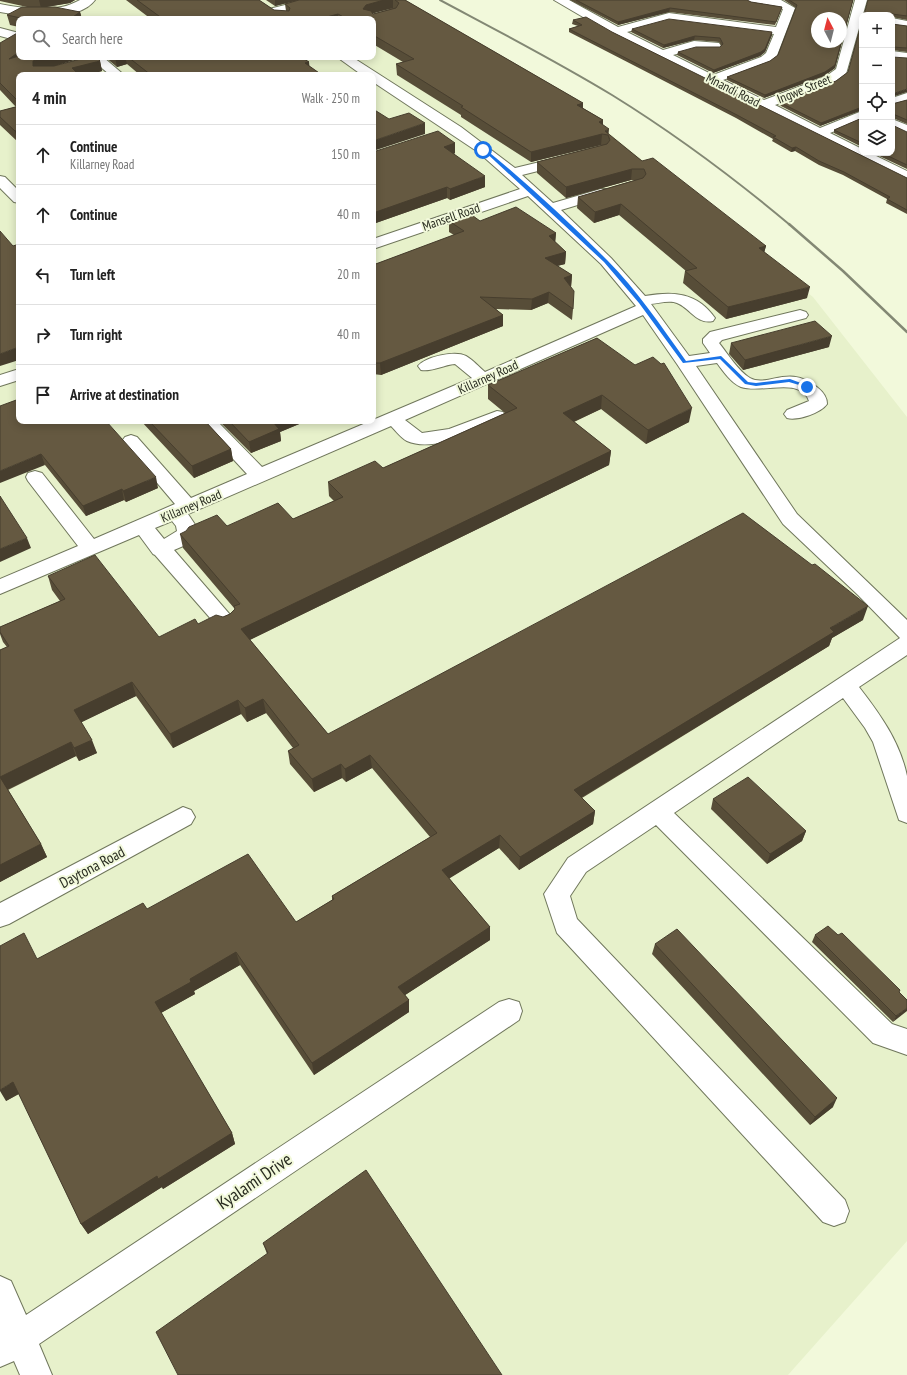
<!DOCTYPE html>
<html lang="en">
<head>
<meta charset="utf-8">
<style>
  body { margin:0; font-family:"PT Sans Narrow",sans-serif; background:#f6f6f6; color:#222 }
  .controls { position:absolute; right:12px; top:12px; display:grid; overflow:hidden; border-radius:8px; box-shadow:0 2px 10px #0003 }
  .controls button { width:36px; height:36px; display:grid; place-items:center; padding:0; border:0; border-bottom:1px solid #e0e0e0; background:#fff; color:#222; font:20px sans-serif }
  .compass { position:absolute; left:811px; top:12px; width:36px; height:36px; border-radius:50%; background:#fff; box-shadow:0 2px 10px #0003; rotate:353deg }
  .stop { position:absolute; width:12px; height:12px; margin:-9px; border:3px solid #1a73e8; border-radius:50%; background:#fff }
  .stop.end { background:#1a73e8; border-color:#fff; box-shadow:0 1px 4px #0008 }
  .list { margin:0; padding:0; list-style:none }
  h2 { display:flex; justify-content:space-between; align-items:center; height:52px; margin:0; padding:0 16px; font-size:17px }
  h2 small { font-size:13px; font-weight:400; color:#767676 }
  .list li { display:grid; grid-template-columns:26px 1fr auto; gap:12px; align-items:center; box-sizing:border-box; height:60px; padding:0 16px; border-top:1px solid #e0e0e0 }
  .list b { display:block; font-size:15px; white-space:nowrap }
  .list p { margin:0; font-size:13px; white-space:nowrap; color:#767676 }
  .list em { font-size:13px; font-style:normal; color:#767676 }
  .icon { flex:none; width:22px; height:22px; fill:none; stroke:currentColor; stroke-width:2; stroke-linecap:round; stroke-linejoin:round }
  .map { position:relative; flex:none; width:907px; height:1375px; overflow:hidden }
  .search { position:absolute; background:#fff; box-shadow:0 2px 10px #0003; left:16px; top:16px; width:360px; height:44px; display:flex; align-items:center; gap:10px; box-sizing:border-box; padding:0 14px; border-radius:8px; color:#767676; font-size:15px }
  .panel { position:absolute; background:#fff; box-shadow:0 2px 10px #0003; left:16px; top:72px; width:360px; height:352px; border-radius:8px }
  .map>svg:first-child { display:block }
</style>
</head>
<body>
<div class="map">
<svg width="907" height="1375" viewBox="0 0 907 1375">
  <rect width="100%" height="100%" fill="#f2f9db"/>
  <path fill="#e7f1cb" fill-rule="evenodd" d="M0 0H390L584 113 813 297 907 417V1241L788 1375H0ZM19 19H373V57H19ZM19 75H373V421H19Z"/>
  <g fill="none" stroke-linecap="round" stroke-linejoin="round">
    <g stroke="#70775c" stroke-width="2">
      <path id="minor" d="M80 0H95C78 23 24 16 0 12V4C28 9 55 14 80 0Z
        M305 0H325L323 2 273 16 267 12 269 9Z
        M554 0H569L618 27 669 13 776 27 783 9C773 4 750 8 743 0H781L795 8 776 58 769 63 723 80 764 100 825 77 836 69 855 0H867L846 74 835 83 775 105 820 128 862 111V120L830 133 862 149V153H870L907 171V181L612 34ZM669 21 774 34 766 53 761 57 713 75 673 55 695 49H719L721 46 719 43 694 41 663 50 627 32Z
        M892 18 907 21V29L892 26Z
        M0 28 19 33V41L0 36Z
        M892 51 907 53V61L892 59Z
        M89 57H103L124 75H110Z
        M337 57H352L461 127 515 168 565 156 570 157 572 160 570 163 522 175 553 203 601 189H611L613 192 611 195 561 210 611 258 645 296C673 291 697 292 715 318L713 321C697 325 690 308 677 303 670 300 659 303 651 304L689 356 710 353 703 343V339L710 332 800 310 806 312 808 315 806 318 722 340 719 343C728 354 738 371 750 378 768 388 789 363 818 388 823 392 827 397 827 404 821 413 797 421 787 418L784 414 787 410 809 401C801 376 762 394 741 387 731 383 723 371 717 363L696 366 797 514 907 620V655L859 687C880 714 900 742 907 776 907 791 907 808 907 823L899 820 873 742 865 728 843 698 674 813 892 1024 907 1029V1055L873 1043 656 825 586 872 570 896 577 919 845 1200 849 1211 845 1222 834 1226 823 1222 557 933 544 894 568 858 900 638 858 595 783 524 677 364 643 315 405 420 422 433 449 429 497 411 503 412 506 416 503 420C478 430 434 453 407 441 401 438 396 431 391 426L188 514 196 526 197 531 188 544 174 550 232 617 236 622 232 627 225 630 218 627 155 555 153 554 139 535 0 594V579L78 546 28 481 26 477 28 473 35 471 42 473 94 539 175 504 125 445 122 441 125 437 131 435 137 437 191 498 247 474 198 421H217L262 467 472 378 455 364C443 365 432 372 421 370L418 366C425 357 455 350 466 356 473 360 479 367 485 372L636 306 601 264 528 196 373 249V239L520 189 478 152 373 82V75H362ZM172 521 176 526 177 531 164 539 155 528Z
        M907 93V102L892 107V98Z
        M892 119 907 125V134L892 128Z
        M0 176 5 177 19 191V203L14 202 0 188Z
        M19 369V380L0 386V375Z
        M183 807 191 810 195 817 191 824 9 924 0 927V903Z
        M509 999 519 1002 522 1011 519 1020 39 1344 52 1375H20L14 1361 0 1367V1276L11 1281 26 1315 499 1002Z"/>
    </g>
    <use href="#minor" fill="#fff" fill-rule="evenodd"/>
    <path stroke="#838874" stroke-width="2" d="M440 0C498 31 556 61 612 95 675 134 734 178 790 225"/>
    <path stroke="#838874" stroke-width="2.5" d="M789 224 843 271 907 332"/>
  </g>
  <path fill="#574d38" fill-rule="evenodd" d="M0 0H75L70 3 45 7 80 12 82 19H19V27L10 25 7 15 27 7 0 1Z
    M126 0H259L274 10 286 11 285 4 299 0H405L583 103V108L603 120V125L608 134 642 161 766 246 764 252 807 298 726 319 683 283 685 271H686L619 215 594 223 577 208 578 197 635 180H631L566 198 537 173V162L602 145H601L531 162 461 117V115L397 75 396 64 403 62 373 44V19H151ZM393 8 373 14V13Z
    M266 0H299L275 6Z
    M570 0H747L751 2 782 7 781 10 775 25 669 12 618 25Z
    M784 0H853L835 68 824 76 764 98 727 80V77L770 61 778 55 796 8Z
    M868 0H907V20L892 17Z
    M573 20 612 32 907 178V214L886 203 887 199 843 175 819 165 795 151 791 152 772 141 773 139 736 118 569 32V29L578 26 572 24Z
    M862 21V110L820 126 779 105V102L836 81 848 72Z
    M892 24 907 26V52L892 50Z
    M632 29 772 32V35L765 52 760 56 713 73 677 55 678 52 720 47 721 45 719 42 694 40 663 48 631 32Z
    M0 43 53 66 100 61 102 71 88 75H19V141L18 142 0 125V111L16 107 0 90Z
    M105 57H301L309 62V66L322 75H140L127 64 117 67Z
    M907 100V124L893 118H892V104Z
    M862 118V147L834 133V130Z
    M907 132V169L873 153H892Z
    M455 143V153L454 154 485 187 450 200 447 198 373 224V152Z
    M449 221H480L556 233 555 242 566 252 565 264 557 266 572 275 571 287 573 309 572 320 548 303 531 310 496 309 503 315V326L381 375 373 374V265L454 235 449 232Z
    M597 338 689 422 646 444 601 409 574 422 611 451 609 465 250 640 328 734 863 620 832 638 829 646 582 798 595 811 593 824 519 870 499 848 449 878 490 927V940L405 995 409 1000V1012L314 1075 240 965 194 991 195 994 161 1013 232 1133 235 1144 163 1189 162 1187 88 1234 81 1224 19 1094 6 1101 37 959 147 909 296 922 332 900V896L430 837 372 768 346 782 342 778 314 792 290 764 288 751 293 748 266 713 247 722 241 714 173 748 136 696 81 722 97 753 79 761 76 756 8 790 41 844 47 857 0 882V650L7 647 3 642 0 634V627L60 601 52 590 48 576 159 637 198 624 223 617 230 614 235 609 234 608 183 548 180 534 227 526 293 519 334 501 329 496 328 482 383 468 505 413 488 399V385Z
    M731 343 829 347 743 370 729 354Z
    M0 406 158 488 126 502 124 500 86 516 45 465Z
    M141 421H205L231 449 233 461 194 478Z
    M219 421H304V422L280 432 281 441 251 453Z
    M713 799 806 831 802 841 767 864 711 809Z
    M815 935 900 990 899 992 907 1000 893 1022 812 942Z
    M655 944 833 1107 810 1125 652 954Z
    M263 1243 502 1375 267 1254Z"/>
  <path fill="#473e2e" d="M39 0H75L70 3 41 8Z
    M275 0H299L275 6Z
    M384 0H393V8L367 15 363 9 366 5Z
    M853 0 835 68 824 76 764 98 765 95Z
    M670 8 669 12 618 25V22Z
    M80 12 82 19H70Z
    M338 14V19H319Z
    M772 32V35L765 52 760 56 713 73 714 70Z
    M695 36 694 40 663 48 664 45Z
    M19 52V57L9 59Z
    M47 57H84L36 72 33 66V61Z
    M115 57H125L127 64 117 67Z
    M100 61 102 71 88 75H74L72 68Z
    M309 62 310 72 305 63Z
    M907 89V92L892 97V94Z
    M583 103 582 113 577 105Z
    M862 107V110L820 126 821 123Z
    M603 120V131L599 122Z
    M425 123V134L373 151V141Z
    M609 129 608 140V135L605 131Z
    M19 130V141L18 142 15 131Z
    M602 134 601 145 531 162V152Z
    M455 143V153L444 157V147Z
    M796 147 795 151 791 152 792 148Z
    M632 169 631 180 566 198V187Z
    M485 176V187L450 200V189Z
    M447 187V198L373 224V213Z
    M621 204 619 215 594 223 595 212Z
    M556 233 555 244 549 236Z
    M766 246 763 257 759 248Z
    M566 252 565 264 545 269V258Z
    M572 275 571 287 564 278Z
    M810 287 807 298 726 319 728 307Z
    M549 292 548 303 531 310 532 299Z
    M503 315V326L381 375 380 363Z
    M832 336 829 347 743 370 745 360Z
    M19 347V360L0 366V354Z
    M602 395 601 409 562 427 563 413Z
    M692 408 689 422 646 444 648 430Z
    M276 421H304V422L280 432 281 441 251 453 249 442 273 422Z
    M231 449 233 461 194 478 192 466Z
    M611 451 609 465 243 643 241 629Z
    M41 454 45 465 0 483V471Z
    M156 477 158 488 126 502 123 491Z
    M122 489 124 500 86 516 83 506Z
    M27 538 31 548 0 562V549Z
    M868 606 863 620 832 638 829 646 572 803 574 790 830 628Z
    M132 682 136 696 78 724 74 710Z
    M263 699 266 713 247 722 245 708Z
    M238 700 241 714 173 748 170 734Z
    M92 740 97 753 79 761 74 748Z
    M71 742 76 756 6 790 0 777Z
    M370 755 372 768 346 782 345 769Z
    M341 764 342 778 314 792 312 779Z
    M595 811 593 824 519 870 520 857Z
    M806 831 802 841 767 864 770 854Z
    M500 835 499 848 442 883V870Z
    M41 844 47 857 0 882V865Z
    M490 927V940L399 999 398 987Z
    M236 952 240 965 194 991 195 994 159 1014 155 1002 190 979Z
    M409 1000V1012L314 1075 312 1063Z
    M907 1008V1011L893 1022 896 1016Z
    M13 1082 20 1093 6 1101 0 1091V1090Z
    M837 1098 833 1107 810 1125 815 1117Z
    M232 1133 235 1144 163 1189 158 1179Z
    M157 1176 162 1187 88 1234 81 1224Z"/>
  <path fill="#655941" stroke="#473e2e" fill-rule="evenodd" d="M137 0H259L274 10 289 11 290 8 285 4 299 0H384L366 5 363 9 371 11 373 14 396 8 399 3 395 0H405L583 103 577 105 603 120 599 122 609 129 605 131 642 161 653 158 766 246 759 248 810 287 728 307 685 271 697 268 621 204 595 212 578 197 643 178 646 174 644 169H632L566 187 537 162 607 144 610 140 608 135 602 134 531 152 461 107 463 106 396 64 414 59 373 35V19H347L338 14 319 19H163Z
    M576 0H747L751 2 782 7 776 22 670 8 618 22Z
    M789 0H853L835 65 825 72 765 95 727 77 770 61 778 55 797 5ZM817 18H841V42H817Z
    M868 0H907V16L892 14V15H864Z
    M22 7H55L80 12 70 19H25L7 15Z
    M586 17 612 32 907 178V210L887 199 890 197 844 172 819 161 796 147 792 148 773 137 776 136 737 115 569 29 582 25 573 20Z
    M669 19 772 32 765 49 761 52 714 70 678 52 696 47H720L723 44 720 38 695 36 664 45 632 29Z
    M862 21V107L821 123 779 102 836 81 848 72Z
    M892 24 907 26V48L892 47Z
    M19 32V52L9 59 19 56V57H47L33 61V66H54L88 57H96L100 61 72 68 79 75H19V102L0 83V43Z
    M128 57H301L309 62 305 63 322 75H151Z
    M892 57 907 58V89L892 94Z
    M907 100V120L893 114 892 115V104Z
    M19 106V130L15 131 0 117V111Z
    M373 109 389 119 409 113 425 123 373 141Z
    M862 118V143L834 130Z
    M892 125 907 132V165L882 153H892Z
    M438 131 455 143 444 147 485 176 450 189 447 187 373 213V152Z
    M516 207 556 233 549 236 566 252 545 258 572 275 564 278 574 291 573 309 549 292 532 299 480 297 503 315 380 363H373V265L464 231 449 221 469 213 480 221Z
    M0 231 13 246 16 245 19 248V347L0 354Z
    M815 321 832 336 745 360 731 343Z
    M597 338 635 365 653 357 661 364 664 363 692 408 648 430 602 395 563 413 611 451 241 629 328 734 743 513 812 565 815 564 868 606 830 628 834 632 574 790 595 811 520 857 500 835 442 870 490 927 398 987 409 1000 312 1063 236 952 190 979 191 982 155 1002 232 1133 158 1179 157 1176 81 1224 13 1082 0 1090V946L24 933 37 959 143 903 147 909 248 854 296 922 334 899 332 896 437 833 370 755 345 769 341 764 312 779 288 751 299 745 263 699 245 708 238 700 170 734 132 682 74 710 92 740 74 748 71 742 0 777 41 844 0 865V650L9 646 0 632V627L65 599 48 576 95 555 159 637 195 619 198 624 216 615 223 617 230 614 235 609 234 606 240 604 180 534 186 531 189 527 217 515 227 526 278 503 293 519 343 497 328 482 375 461 383 468 517 408 488 385Z
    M19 399V421H106L156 477 123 491 122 489 83 506 41 454 0 471V406Z
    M149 421H205L231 449 192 466Z
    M229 421H276L273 422 279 429 249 442Z
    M0 496 27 538 0 549Z
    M748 777 806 831 770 854 713 799Z
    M828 926 838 935 842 933 900 990 899 992 907 1000V1008L896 1016 815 935Z
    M677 929 837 1098 815 1117 655 944Z
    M366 1170 502 1375H178L156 1332 268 1253 263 1243Z"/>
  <path fill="#1a73e8" d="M482 149H485C527 183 568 221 607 260 637 290 661 326 686 361L721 356 748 382 756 383 790 379 809 386V388L789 382 756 386 745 384 720 359 683 363 639 303 604 262Z"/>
  <g text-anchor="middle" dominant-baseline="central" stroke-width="4" stroke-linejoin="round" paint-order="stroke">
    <g font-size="13" fill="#282b20" stroke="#f2f9db">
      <text transform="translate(804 89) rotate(-22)">Ingwe Street</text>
      <text transform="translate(733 90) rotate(27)">Mnandi Road</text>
      <text transform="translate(451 217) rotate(-19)">Mansell Road</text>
      <text transform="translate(488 377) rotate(-24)">Killarney Road</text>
      <text transform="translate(191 506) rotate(-23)">Killarney Road</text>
    </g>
    <g font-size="15" fill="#282b20" stroke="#f2f9db">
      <text transform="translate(92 867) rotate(-28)">Daytona Road</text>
    </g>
    <g font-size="18" fill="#282b20" stroke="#f2f9db">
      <text transform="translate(254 1181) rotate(-34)">Kyalami Drive</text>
    </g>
  </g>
</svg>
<div class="controls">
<button>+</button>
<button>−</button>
<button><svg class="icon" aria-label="locate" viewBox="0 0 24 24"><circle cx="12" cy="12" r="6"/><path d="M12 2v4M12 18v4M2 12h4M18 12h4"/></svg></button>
<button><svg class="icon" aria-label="layers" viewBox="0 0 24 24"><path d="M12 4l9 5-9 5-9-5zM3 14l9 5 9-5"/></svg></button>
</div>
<svg class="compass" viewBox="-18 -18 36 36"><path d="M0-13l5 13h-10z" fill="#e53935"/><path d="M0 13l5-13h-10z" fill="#767676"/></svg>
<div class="stop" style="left:483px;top:150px"></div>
<div class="stop end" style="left:807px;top:387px"></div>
<div class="search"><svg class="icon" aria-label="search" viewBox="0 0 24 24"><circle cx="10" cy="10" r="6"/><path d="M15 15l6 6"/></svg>Search here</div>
<section class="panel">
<h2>4 min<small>Walk · 250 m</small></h2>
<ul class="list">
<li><svg class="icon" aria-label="ahead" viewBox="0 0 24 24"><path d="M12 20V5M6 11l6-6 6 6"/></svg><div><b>Continue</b><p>Killarney Road</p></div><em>150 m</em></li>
<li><svg class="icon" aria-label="ahead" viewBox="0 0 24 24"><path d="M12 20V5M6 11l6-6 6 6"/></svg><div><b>Continue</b></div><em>40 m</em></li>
<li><svg class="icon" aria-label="left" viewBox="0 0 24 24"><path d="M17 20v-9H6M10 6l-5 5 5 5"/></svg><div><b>Turn left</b></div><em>20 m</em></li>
<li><svg class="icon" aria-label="right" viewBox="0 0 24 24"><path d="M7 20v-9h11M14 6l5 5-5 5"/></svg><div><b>Turn right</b></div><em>40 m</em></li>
<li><svg class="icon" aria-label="arrive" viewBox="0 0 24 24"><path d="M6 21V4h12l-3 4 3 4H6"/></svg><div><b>Arrive at destination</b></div></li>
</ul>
</section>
</div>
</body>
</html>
